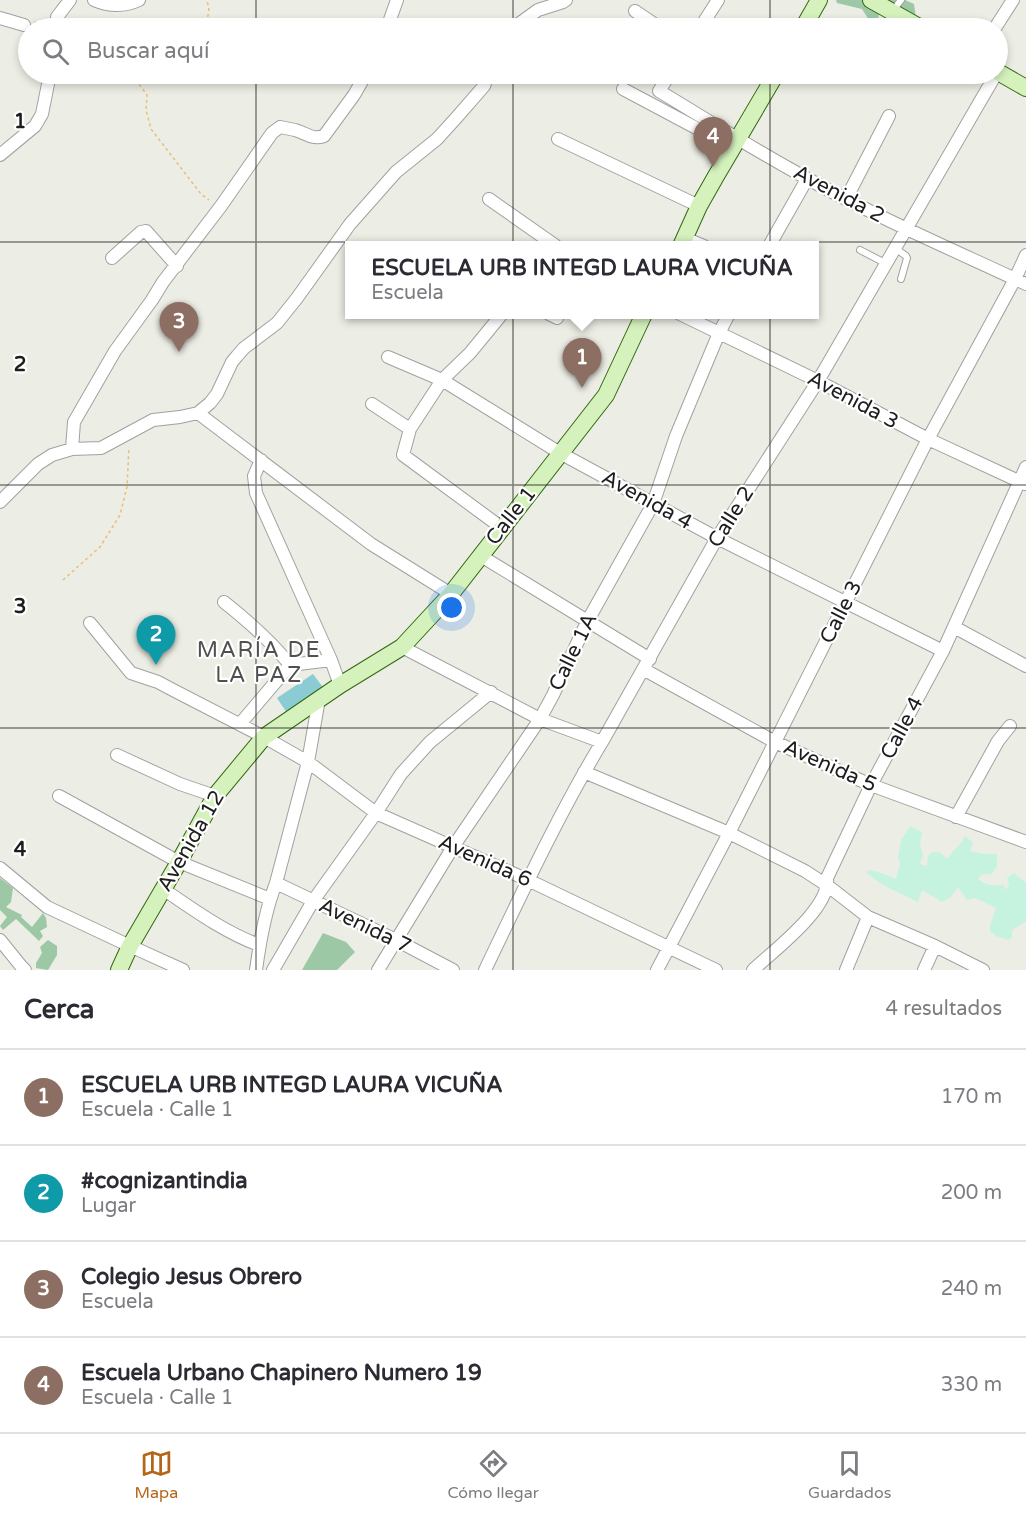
<!DOCTYPE html>
<html lang="es">
<head>
<meta charset="utf-8">
<style>
  body { margin:0; font-family:"Varela Round",sans-serif; background:#f7f7f7; color:#2b2b33 }
  .you { position:absolute; left:452px; top:608px; width:21px; height:21px; margin:-15px; border:4px solid #fff; border-radius:50%; background:#1a73e8; box-shadow:0 0 0 9px #1a73e833 }
  .badge { display:grid; place-items:center; width:39px; height:39px; border-radius:50%; background:#b46616; color:#fff; font-size:20px; font-weight:700 }
  .pin { position:absolute; translate:-50% -50px; filter:drop-shadow(0 2px 3px #0008) }
  .pin::after { content:''; position:absolute; top:32px; width:21px; height:18px; background:inherit; clip-path:polygon(0 0,100% 0,50% 100%) }
  .popup { position:absolute; left:345px; top:241px; width:474px; height:78px; box-sizing:border-box; display:grid; place-content:center; border-radius:0px; background:#fff; filter:drop-shadow(0 2px 4px #0005); font-size:20px; white-space:nowrap; color:#7c7c81 }
  .popup b { font-size:22px; color:#2b2b33 }
  .popup::after { content:''; position:absolute; left:50%; top:100%; margin-left:-12px; border:12px solid transparent; border-top-color:#fff }
  .list { margin:0; padding:0; list-style:none }
  h2 { display:flex; justify-content:space-between; align-items:center; height:78px; margin:0; padding:0 24px; font-size:26px }
  h2 small { font-size:20px; font-weight:400; color:#7c7c81 }
  .list li { display:grid; grid-template-columns:39px 1fr auto; gap:18px; align-items:center; box-sizing:border-box; height:96px; padding:0 24px; border-top:2px solid #e1e1e2 }
  .list b { display:block; font-size:22px; white-space:nowrap }
  .list p { margin:0; font-size:20px; white-space:nowrap; color:#7c7c81 }
  .list em { font-size:20px; font-style:normal; color:#7c7c81 }
  .icon { flex:none; width:33px; height:33px; fill:none; stroke:currentColor; stroke-width:2; stroke-linecap:round; stroke-linejoin:round }
  .map { position:relative; flex:none; width:1026px; height:970px; overflow:hidden }
  .search { position:absolute; background:#fff; box-shadow:0 3px 9px #0003; left:18px; right:18px; top:18px; height:66px; display:flex; align-items:center; gap:15px; box-sizing:border-box; padding:0 21px; border-radius:33px; color:#7c7c81; font-size:22px }
  .sheet { height:462px; background:#fff }
  nav { display:flex; justify-content:space-around; align-items:center; box-sizing:border-box; height:84px; border-top:2px solid #e1e1e2; background:#fff; font-size:16px; color:#7c7c81 }
  nav a { display:grid; justify-items:center; gap:3px }
  nav .on { color:#b46616 }
  .map>svg:first-child { display:block }
</style>
</head>
<body>
<div class="map">
<svg width="1026" height="970" viewBox="0 0 1026 970">
  <rect width="100%" height="100%" fill="#ecede4"/>
  <path fill="#9dc8a6" d="M836 0H905L914 4 916 18 879 13 878 20H869L862 9 837 3Z
    M0 878 13 888 11 902 6 907 22 915 21 917 32 927 43 913 46 918 47 927 40 931 43 936 39 941 16 919 3 930 0 926 7 917 0 910Z
    M323 933 346 942 355 952 337 970H302Z
    M48 940 57 946V955L48 970 36 968V963L42 953 40 947Z"/>
  <path fill="#c5f3e0" d="M910 826 922 832 920 844 923 855 920 864 927 866 928 856 932 852H939L948 859C952 849 962 847 964 836L973 842 970 851 983 854H997V866L992 874 981 875 978 879C987 886 993 886 1004 885L1005 890 1008 887 1009 883 1007 878 1014 873 1026 883V921L1012 930V938L1008 940 996 936 990 931V925L996 908 975 898 967 900 958 887 951 897 942 902 922 890 918 902C901 893 880 886 866 872L870 870 879 872 896 879 900 864 898 858 901 840Z"/>
  <path fill="#8acbd4" d="M313 674 328 694 291 719 277 698Z"/>
  <g fill="none" stroke-linecap="round" stroke-linejoin="round">
    <g stroke="#a1a1a1" stroke-width="8">
      <path id="lane" d="M892 12 901 0
        M895 248 906 256 907 258 901 279
        M860 250 885 263"/>
    </g>
    <g stroke="#a1a1a1" stroke-width="14">
      <path id="street" d="M94 0C108 6 124 7 139 0
        M635 11 660 28
        M0 18 24 25
        M56 28 57 17 70 0
        M387 28 397 0
        M513 28 538 10 563 2 566 0
        M700 28 718 0
        M995 28 1013 0
        M670 74 659 91C709 121 758 152 808 179 879 218 953 250 1026 284
        M623 89 732 147
        M558 139 699 206
        M0 155 35 126 42 114 50 74
        M489 199 556 246
        M846 199 889 116
        M684 238 704 246
        M769 246 807 179
        M112 258 141 232 146 231 177 266
        M502 314 470 353 442 380 410 429 403 455 502 528
        M549 314 557 318
        M680 314 818 381 928 439 1025 484
        M388 357 442 380 560 453 717 538 943 651
        M372 404 410 429
        M198 413 371 544 451 594
        M72 449 74 422 115 351 152 300 163 282 221 206 272 133 280 127C285 128 290 129 295 130 306 133 312 140 324 136L354 95 366 74
        M261 460 254 476 256 493 331 660 340 685
        M0 502 38 464 52 455 72 449 101 448 153 420 180 417 198 413 210 403 217 394 232 362 237 356 244 348 277 323 297 298 350 224 396 172 437 139 457 117 484 86 488 74
        M481 556 650 659
        M224 602C248 621 271 641 290 665
        M90 623 131 673 158 682 173 690 264 737 308 762 376 813 528 880 716 970
        M954 627 1026 666
        M402 647 540 719 602 742
        M643 669 775 742 871 785 1026 842
        M240 724 290 665 331 660
        M117 755 180 784 215 796
        M584 772 729 833 805 871 828 886 868 917 935 946 983 970
        M59 796 179 862 270 899
        M956 817 998 741 1010 726
        M0 868 47 907 130 946 183 970
        M276 883 396 940 453 970
        M163 889C194 910 224 932 259 945
        M0 940 21 966 25 970
        M256 970C260 940 265 911 276 883L308 762 319 699
        M273 970 313 901 376 813 401 774 430 742 491 692
        M378 970 453 847 540 719 553 695 587 622 653 504 676 436 719 333 729 314
        M485 970C522 893 558 815 602 742L717 538 818 381 996 74
        M657 970 729 833 928 439 1015 279 1026 255
        M753 970C773 951 831 908 827 878L871 785 943 651 1026 467
        M846 970 868 917
        M924 970 935 946"/>
    </g>
    <g stroke="#326811" stroke-width="18">
      <path id="secondary" d="M871 0 921 28
        M803 28 819 0
        M998 72 1026 88
        M681 246 699 206 716 176 776 74
        M119 970 130 946 179 862 215 796 264 737 340 685 402 647 451 594 606 395 644 314"/>
    </g>
    <path stroke="#eabd78" stroke-width="1.5" stroke-dasharray="3 3" stroke-linecap="butt" d="M34 23 46 19
      M203 28C207 19 212 10 206 0
      M147 74 136 80 147 95 146 110 151 129 201 194 209 200
      M204 74 206 77 217 74
      M295 74H302
      M63 580 100 547 120 515 127 487 129 447"/>
    <use href="#lane" stroke="#fff" stroke-width="6"/>
    <use href="#street" stroke="#fff" stroke-width="12"/>
    <use href="#secondary" stroke="#d5f2bd" stroke-width="16"/>
  </g>
  <path fill="none" stroke="#1d1d1d" stroke-width="1.5" stroke-opacity="0.55" d="M256 0V28M513 0V28M770 0V28M256 74V970M513 74V970M770 74V970M0 242H1026M0 485H1026M0 728H1026"/>
  <g text-anchor="middle" dominant-baseline="central" stroke-width="4.5" stroke-linejoin="round" paint-order="stroke">
    <g font-size="21" fill="#1d1d1d" stroke="#fff">
      <text transform="translate(839 194) rotate(28)">Avenida 2</text>
      <text transform="translate(853 400) rotate(28)">Avenida 3</text>
      <text transform="translate(647 500) rotate(29)">Avenida 4</text>
      <text transform="translate(511 516) rotate(-52)">Calle 1</text>
      <text transform="translate(731 517) rotate(-58)">Calle 2</text>
      <text transform="translate(841 612) rotate(-63)">Calle 3</text>
      <text transform="translate(573 652) rotate(-64)">Calle 1A</text>
      <text transform="translate(902 728) rotate(-62)">Calle 4</text>
      <text transform="translate(830 766) rotate(24)">Avenida 5</text>
      <text transform="translate(191 841) rotate(-60)">Avenida 12</text>
      <text transform="translate(485 861) rotate(24)">Avenida 6</text>
      <text transform="translate(365 926) rotate(26)">Avenida 7</text>
    </g>
    <g font-size="22" letter-spacing="1.5" fill="#505050" stroke="#fff">
      <text x="259" y="650">MARÍA DE<tspan x="259" dy="25">LA PAZ</tspan></text>
    </g>
  </g>
  <g font-size="20" text-anchor="middle" font-weight="bold" fill="#1d1d1d" stroke="#fff" stroke-width="4.5" stroke-linejoin="round" paint-order="stroke">
    <text x="20" y="128">1</text>
    <text x="20" y="371">2</text>
    <text x="20" y="613">3</text>
    <text x="20" y="856">4</text>
  </g>
</svg>
<div class="you"></div>
<div class="pin badge" style="left:582px;top:388px;background:#8d6e63">1</div>
<div class="popup"><b>ESCUELA URB INTEGD LAURA VICUÑA</b>Escuela</div>
<div class="pin badge" style="left:156px;top:665px;background:#0f9aa8">2</div>
<div class="pin badge" style="left:179px;top:352px;background:#8d6e63">3</div>
<div class="pin badge" style="left:713px;top:167px;background:#8d6e63">4</div>
<div class="search"><svg class="icon" aria-label="search" viewBox="0 0 24 24"><circle cx="10" cy="10" r="6"/><path d="M15 15l6 6"/></svg>Buscar aquí</div>
</div>
<section class="sheet">
<h2>Cerca<small>4 resultados</small></h2>
<ul class="list">
<li><span class="badge" style="background:#8d6e63">1</span><div><b>ESCUELA URB INTEGD LAURA VICUÑA</b><p>Escuela · Calle 1</p></div><em>170 m</em></li>
<li><span class="badge" style="background:#0f9aa8">2</span><div><b>#cognizantindia</b><p>Lugar</p></div><em>200 m</em></li>
<li><span class="badge" style="background:#8d6e63">3</span><div><b>Colegio Jesus Obrero</b><p>Escuela</p></div><em>240 m</em></li>
<li><span class="badge" style="background:#8d6e63">4</span><div><b>Escuela Urbano Chapinero Numero 19</b><p>Escuela · Calle 1</p></div><em>330 m</em></li>
</ul>
</section>
<nav>
<a class="on"><svg class="icon" aria-label="map" viewBox="0 0 24 24"><path d="M3 6l6-2 6 2 6-2v14l-6 2-6-2-6 2zM9 4v14M15 6v14"/></svg>Mapa</a>
<a><svg class="icon" aria-label="directions" viewBox="0 0 24 24"><path d="M12 3l9 9-9 9-9-9zM9 14v-3h6M13 9l2 2-2 2"/></svg>Cómo llegar</a>
<a><svg class="icon" aria-label="saved" viewBox="0 0 24 24"><path d="M7 4h10v16l-5-4-5 4z"/></svg>Guardados</a>
</nav>
</body>
</html>
